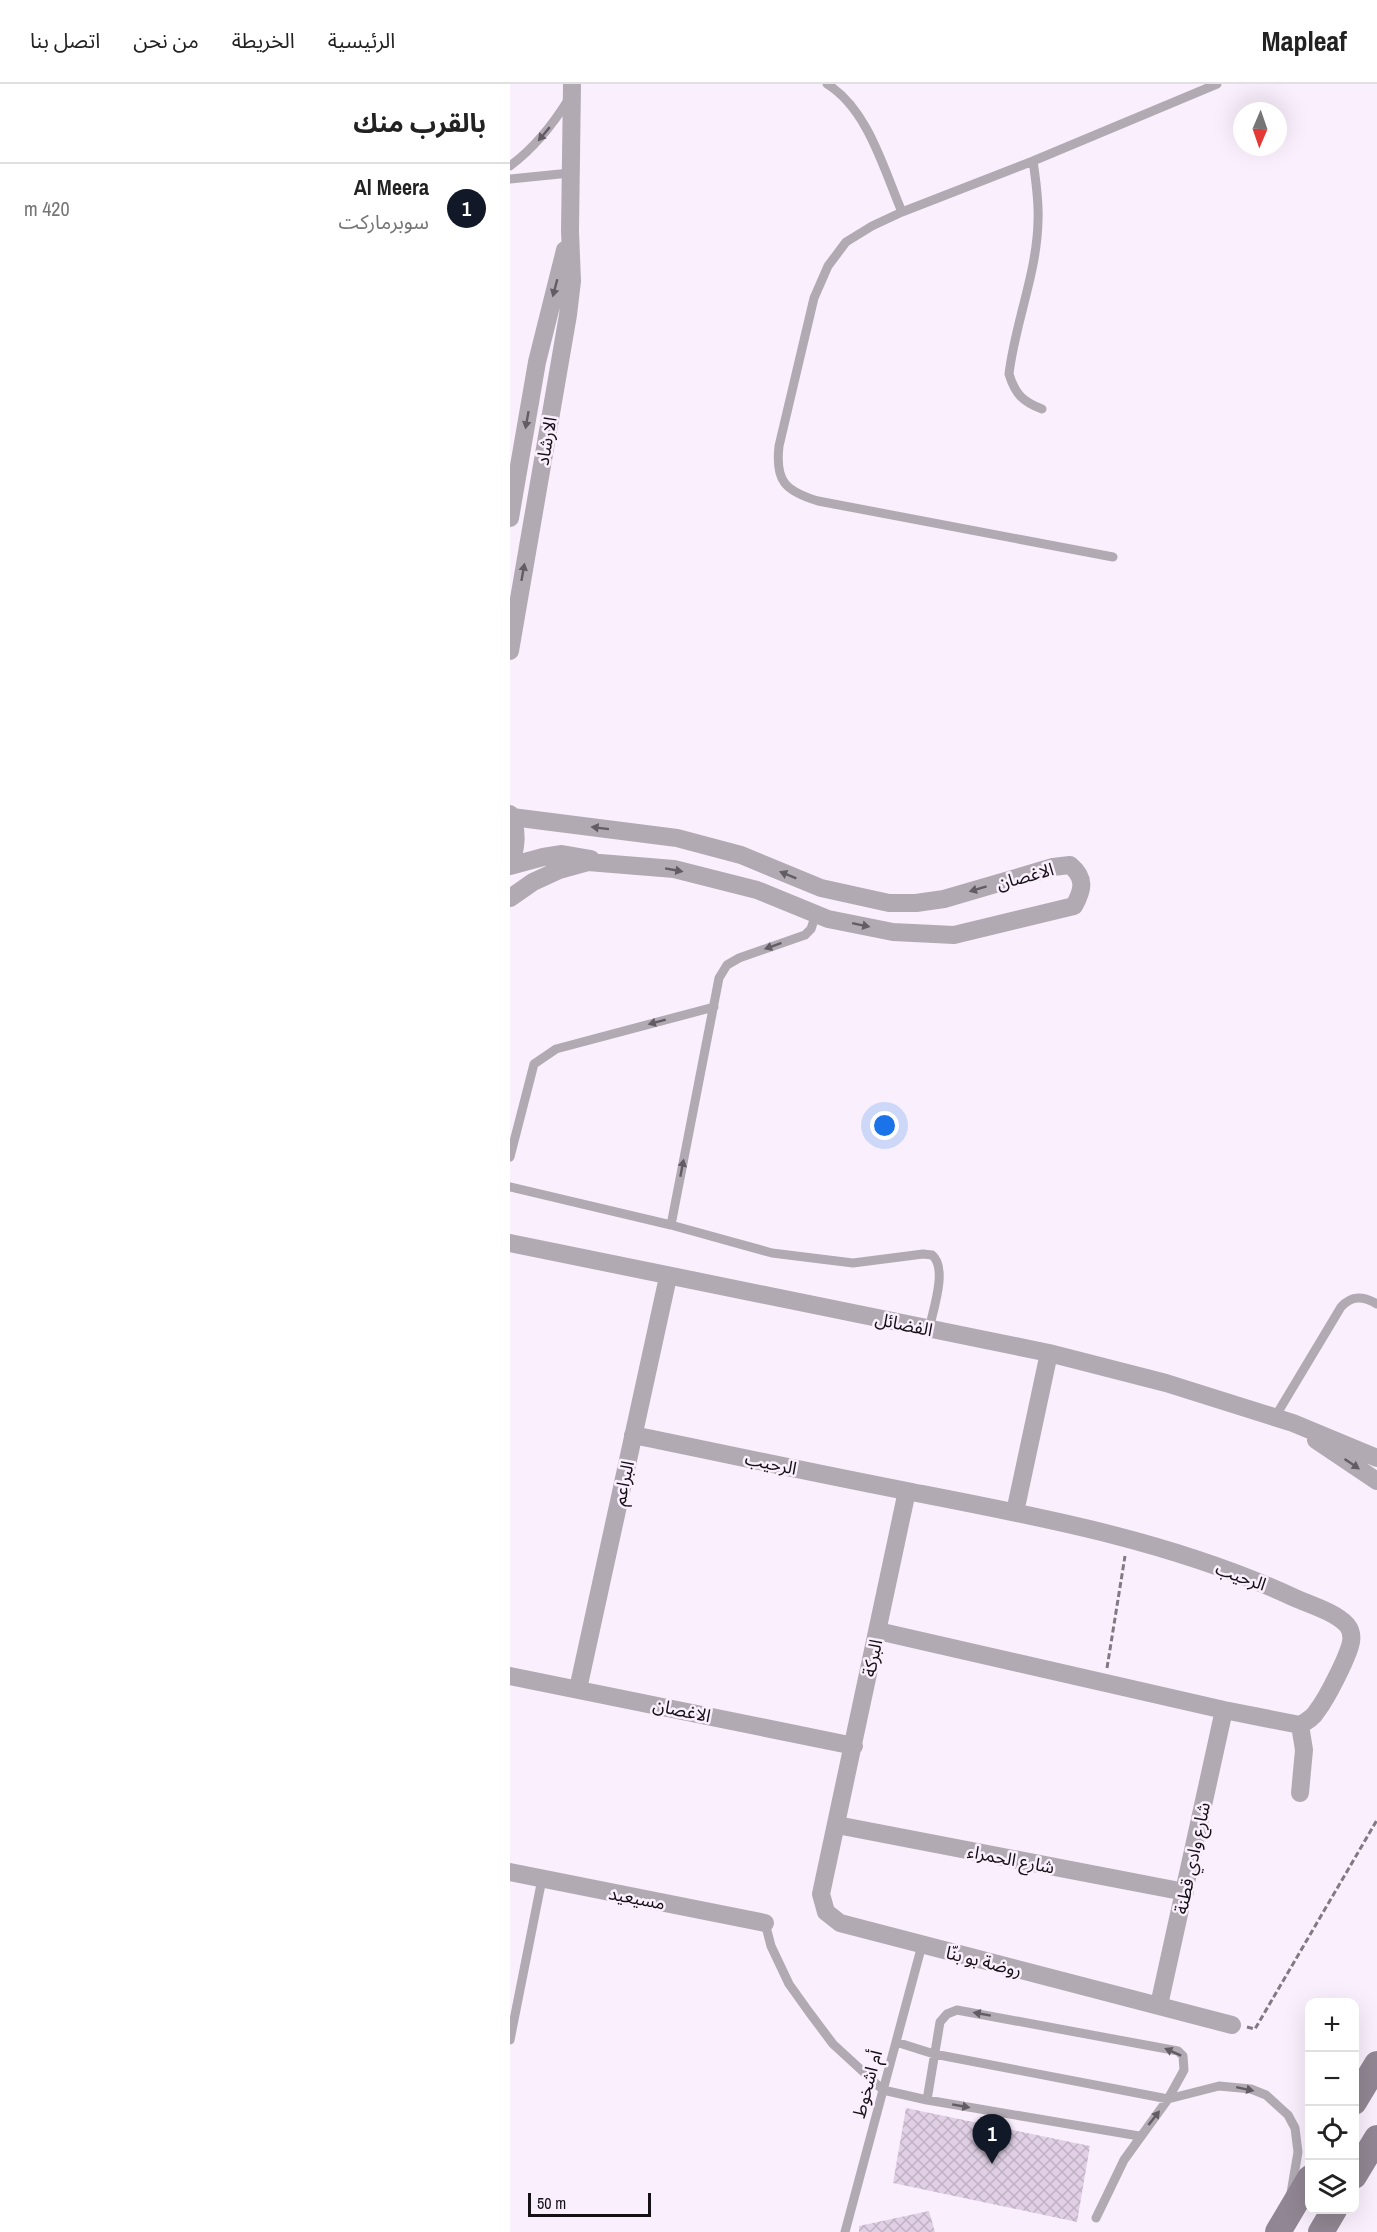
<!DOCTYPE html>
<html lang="ar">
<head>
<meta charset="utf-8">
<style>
  body { margin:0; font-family:"Archivo Narrow","Noto Sans Arabic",sans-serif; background:#f6f6f6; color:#222; direction:rtl }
  .controls { position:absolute; right:18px; bottom:18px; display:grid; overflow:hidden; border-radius:12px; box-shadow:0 6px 24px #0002 }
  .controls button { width:54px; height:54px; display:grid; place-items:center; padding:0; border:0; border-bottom:2px solid #e0e0e0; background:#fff; color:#222; font:30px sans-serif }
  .compass { position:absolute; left:723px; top:18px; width:54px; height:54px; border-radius:50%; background:#fff; box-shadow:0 6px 24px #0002; rotate:182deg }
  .scale { position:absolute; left:18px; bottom:15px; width:123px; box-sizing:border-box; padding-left:6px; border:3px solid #150f16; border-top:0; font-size:16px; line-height:21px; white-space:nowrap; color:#150f16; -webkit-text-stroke:4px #faf0fd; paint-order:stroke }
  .you { position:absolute; left:375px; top:1042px; width:21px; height:21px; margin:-15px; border:4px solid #fff; border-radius:50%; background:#1a73e8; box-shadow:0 0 0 9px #1a73e833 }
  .badge { display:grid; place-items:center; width:39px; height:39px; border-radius:50%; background:#111827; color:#fff; font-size:20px; font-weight:700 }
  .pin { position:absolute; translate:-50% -50px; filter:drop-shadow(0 2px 3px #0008) }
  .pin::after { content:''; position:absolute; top:32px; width:21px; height:18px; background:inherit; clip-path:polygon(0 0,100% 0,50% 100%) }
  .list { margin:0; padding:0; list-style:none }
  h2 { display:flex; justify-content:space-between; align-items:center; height:78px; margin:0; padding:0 24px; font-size:26px }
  h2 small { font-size:20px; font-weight:400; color:#767676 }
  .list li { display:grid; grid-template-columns:39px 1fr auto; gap:18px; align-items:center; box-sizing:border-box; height:90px; padding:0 24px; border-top:2px solid #e0e0e0 }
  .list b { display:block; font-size:22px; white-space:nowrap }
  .list p { margin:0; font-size:20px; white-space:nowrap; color:#767676 }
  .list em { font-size:20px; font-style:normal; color:#767676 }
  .icon { flex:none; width:33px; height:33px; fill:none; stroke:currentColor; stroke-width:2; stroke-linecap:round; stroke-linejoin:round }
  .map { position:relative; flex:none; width:867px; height:2148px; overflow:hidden; direction:ltr }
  header { display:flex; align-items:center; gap:36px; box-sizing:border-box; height:84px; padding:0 30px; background:#fff; border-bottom:2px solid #e0e0e0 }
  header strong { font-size:28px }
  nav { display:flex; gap:33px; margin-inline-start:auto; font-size:21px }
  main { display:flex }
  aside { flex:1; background:#fff }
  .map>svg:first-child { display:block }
</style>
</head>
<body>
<header>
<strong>Mapleaf</strong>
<nav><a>الرئيسية</a><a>الخريطة</a><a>من نحن</a><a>اتصل بنا</a></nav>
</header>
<main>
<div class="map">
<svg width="867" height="2148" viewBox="0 0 867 2148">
  <defs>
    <pattern id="building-cross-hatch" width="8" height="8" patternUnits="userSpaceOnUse" patternTransform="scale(1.5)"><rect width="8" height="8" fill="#e1d0e5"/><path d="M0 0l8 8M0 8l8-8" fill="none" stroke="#c0b1c4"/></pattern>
  </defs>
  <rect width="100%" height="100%" fill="#faf0fd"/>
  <path fill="url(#building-cross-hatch)" d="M396 2024 580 2062 567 2138 383 2099Z
    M419 2127 425 2148H349V2142Z"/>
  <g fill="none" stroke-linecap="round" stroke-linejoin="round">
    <path stroke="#817a83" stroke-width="3" stroke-dasharray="6 3" stroke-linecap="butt" d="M597 1584 615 1472
      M737 1943 745 1945 867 1736"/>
    <path stroke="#b1aab3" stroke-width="9" d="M317 0C358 25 374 86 392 128
      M523 77C526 97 529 117 528 137 527 189 505 239 499 290 505 310 513 318 532 325
      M0 82C24 64 42 42 58 16
      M0 95 60 89
      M603 473 308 417C275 407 265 397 269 362L304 214 318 182 336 158 362 142 392 128 523 77 707 0
      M0 1073 24 980 46 965 204 923
      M0 1103 161 1141 262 1169 343 1179 413 1170 422 1171C438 1184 423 1226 419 1245
      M161 1141 209 894 217 881 229 874 295 851 301 845 306 830
      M765 1333 831 1223C842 1211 853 1212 867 1220
      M255 1839 261 1862 279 1900 299 1928 323 1960 373 2006 417 2016 629 2052
      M0 1956 32 1795
      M386 1958 424 1970 658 2015 709 2002 741 2005 756 2011 778 2031 785 2044 788 2068 781 2109
      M417 2016 430 1938 437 1930 447 1926 668 1967 673 1972 674 1986 658 2015 614 2076 586 2134
      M335 2148 412 1861"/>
    <path stroke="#b1aab3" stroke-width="18" d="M0 434 27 278 55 166
      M0 567 58 231 62 197 60 147 62 0
      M0 730C8 745 7 764 0 779
      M0 782 33 773 52 770 81 775
      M0 814 23 798 49 786 78 778 164 785 247 806 318 835 383 848 444 851 564 822C573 806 576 794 560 781L543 783 434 815 406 819H379L311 804 231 771 167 754 2 733
      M0 1159 539 1269 656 1299 783 1339 867 1374
      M123 1351C216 1370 309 1390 402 1408 531 1433 665 1458 785 1514 801 1521 825 1528 837 1541 841 1546 842 1552 841 1558 838 1573 817 1614 807 1627 803 1634 797 1637 790 1641L714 1626 368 1547
      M806 1356 867 1397
      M397 1407 311 1810 316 1828 330 1839 722 1941
      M505 1428 539 1269
      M0 1592 344 1662
      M68 1605 158 1193
      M790 1709 794 1666 790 1641
      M327 1741 675 1808
      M0 1788 255 1839
      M649 1921 714 1626"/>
    <path stroke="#918693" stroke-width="26" d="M844 2018 867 1980
      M844 2092 867 2054
      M768 2148 800 2094
      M811 2148 824 2126"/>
  </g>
  <defs><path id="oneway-solid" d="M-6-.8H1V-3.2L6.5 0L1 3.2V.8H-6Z" transform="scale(1.5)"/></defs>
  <g fill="#635c64">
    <use href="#oneway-solid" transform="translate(34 50) rotate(130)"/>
    <use href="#oneway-solid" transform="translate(45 204) rotate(105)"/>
    <use href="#oneway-solid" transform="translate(17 336) rotate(100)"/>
    <use href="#oneway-solid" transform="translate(13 488) rotate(-80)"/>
    <use href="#oneway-solid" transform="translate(90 744) rotate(-173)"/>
    <use href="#oneway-solid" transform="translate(164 786) rotate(10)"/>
    <use href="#oneway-solid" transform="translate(278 791) rotate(-158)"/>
    <use href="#oneway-solid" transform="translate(468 805) rotate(163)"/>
    <use href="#oneway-solid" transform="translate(351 841) rotate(12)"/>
    <use href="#oneway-solid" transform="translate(263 862) rotate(160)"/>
    <use href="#oneway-solid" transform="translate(147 938) rotate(165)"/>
    <use href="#oneway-solid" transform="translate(172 1084) rotate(-79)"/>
    <use href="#oneway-solid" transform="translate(842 1380) rotate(34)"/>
    <use href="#oneway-solid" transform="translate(472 1930) rotate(-170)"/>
    <use href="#oneway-solid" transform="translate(663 1968) rotate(-156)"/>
    <use href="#oneway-solid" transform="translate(735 2005) rotate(12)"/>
    <use href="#oneway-solid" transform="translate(451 2022) rotate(10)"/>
    <use href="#oneway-solid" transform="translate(644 2034) rotate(-52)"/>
  </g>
  <g text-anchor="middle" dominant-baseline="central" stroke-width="5" stroke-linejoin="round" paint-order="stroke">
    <g font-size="18" fill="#150f16" stroke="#faf0fd">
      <text transform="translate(36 357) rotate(-80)">الارشاد</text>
      <text transform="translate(515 792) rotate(-15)">الاغصان</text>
      <text transform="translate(394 1240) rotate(12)">الفضائل</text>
      <text transform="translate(261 1379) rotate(12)">الرحيب</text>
      <text transform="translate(113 1399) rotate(-78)">البراعم</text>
      <text transform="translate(731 1492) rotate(20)">الرحيب</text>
      <text transform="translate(362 1574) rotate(-78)">البركة</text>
      <text transform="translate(172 1626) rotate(12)">الاغصان</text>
      <text transform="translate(682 1774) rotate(-78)">شارع وادي قطنة</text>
      <text transform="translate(501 1775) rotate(11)">شارع الحمراء</text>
      <text transform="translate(127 1814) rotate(11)">مسيعيد</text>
      <text transform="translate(474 1877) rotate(14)">روضة بو بنّا</text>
      <text transform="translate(357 2000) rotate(-75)">أم اشخوط</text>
    </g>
  </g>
</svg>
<div class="controls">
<button>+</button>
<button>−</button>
<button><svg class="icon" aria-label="locate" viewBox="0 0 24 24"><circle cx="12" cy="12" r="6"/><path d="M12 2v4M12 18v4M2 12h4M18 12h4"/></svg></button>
<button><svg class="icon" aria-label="layers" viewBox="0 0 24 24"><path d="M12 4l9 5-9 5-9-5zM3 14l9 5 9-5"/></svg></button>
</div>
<svg class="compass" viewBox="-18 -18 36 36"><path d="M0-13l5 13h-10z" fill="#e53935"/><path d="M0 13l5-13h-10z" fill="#767676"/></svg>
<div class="scale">50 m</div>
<div class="you"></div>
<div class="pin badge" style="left:482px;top:2080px">1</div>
</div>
<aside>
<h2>بالقرب منك<small></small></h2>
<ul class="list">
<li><span class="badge">1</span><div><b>Al Meera</b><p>سوبرماركت</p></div><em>420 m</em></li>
</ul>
</aside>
</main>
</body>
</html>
